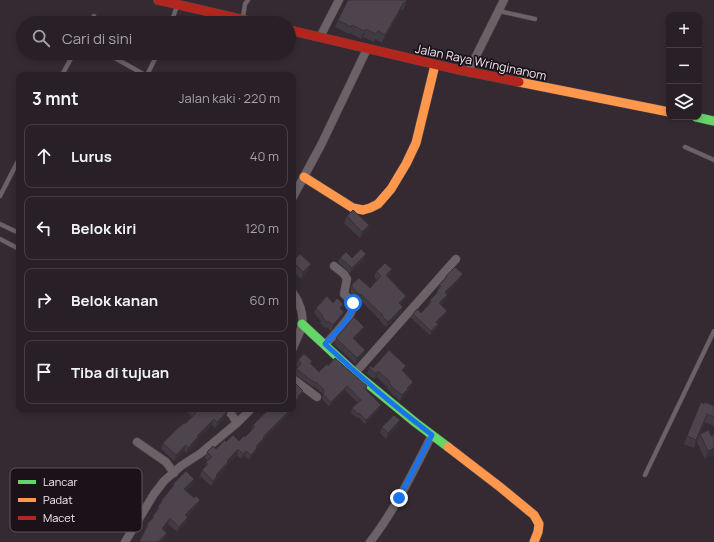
<!DOCTYPE html>
<html lang="id">
<head>
<meta charset="utf-8">
<style>
  body { margin:0; font-family:Manrope,sans-serif; background:#30282e; color:#f1f3f6 }
  .controls { position:absolute; right:12px; top:12px; display:grid; overflow:hidden; border-radius:8px; box-shadow:0 2px 6px #0003 }
  .controls button { width:36px; height:36px; display:grid; place-items:center; padding:0; border:0; border-bottom:1px solid #443e43; background:#282026; color:#f1f3f6; font:20px sans-serif }
  .stop { position:absolute; width:12px; height:12px; margin:-9px; border:3px solid #1a73e8; border-radius:50%; background:#fff }
  .stop.end { background:#1a73e8; border-color:#fff; box-shadow:0 1px 4px #0008 }
  .list { margin:0; padding:0; list-style:none }
  h2 { display:flex; justify-content:space-between; align-items:center; height:52px; margin:0; padding:0 16px; font-size:17px }
  h2 small { font-size:13px; font-weight:400; color:#a5a3a7 }
  .list li { display:grid; grid-template-columns:26px 1fr auto; gap:12px; align-items:center; box-sizing:border-box; height:64px; margin:0 8px 8px; padding:0 8px; border:1px solid #443e43; border-radius:8px }
  .list b { display:block; font-size:15px; white-space:nowrap }
  .list em { font-size:13px; font-style:normal; color:#a5a3a7 }
  .icon { flex:none; width:22px; height:22px; fill:none; stroke:currentColor; stroke-width:2; stroke-linecap:round; stroke-linejoin:round }
  .map { position:relative; flex:none; width:714px; height:542px; overflow:hidden }
  .search { position:absolute; background:#282026; box-shadow:0 2px 6px #0003; left:16px; top:16px; width:280px; height:44px; display:flex; align-items:center; gap:10px; box-sizing:border-box; padding:0 14px; border-radius:22px; color:#a5a3a7; font-size:15px }
  .panel { position:absolute; background:#282026; box-shadow:0 2px 6px #0003; left:16px; top:72px; width:280px; height:340px; border-radius:8px }
  .map>svg:first-child { display:block }
</style>
</head>
<body>
<div class="map">
<svg width="714" height="542" viewBox="0 0 714 542">
  <rect width="100%" height="100%" fill="#352a32"/>
  <g fill="none" stroke-linecap="round" stroke-linejoin="round">
    <g stroke="#4f464c" stroke-width="5">
      <path id="lane" d="M499 11 535 19
        M243 17 245 4 248 0
        M90 23 94 16
        M171 23 177 6
        M106 53 145 75
        M62 75 74 53
        M147 75 158 53
        M685 147 714 160
        M0 196 19 159
        M0 224 19 233
        M0 239 19 249
        M645 475 714 331"/>
    </g>
    <g stroke="#4f464c" stroke-width="9">
      <path id="street" d="M320 37 339 0
        M468 72 504 0
        M293 197 321 145 367 49
        M293 293C299 301 304 314 302 324 301 332 296 340 293 348
        M325 345C331 338 357 312 353 303 351 300 347 297 344 294L347 279 344 274 334 266
        M355 373 456 259
        M293 379 317 397
        M226 409 232 415 237 423
        M137 442 166 462 174 473
        M125 542 154 494 164 481 181 466 201 453 237 423 251 409
        M370 542C395 510 413 472 432 435"/>
    </g>
    <g stroke="#4f464c" stroke-width="10">
      <path id="fast" d="M696 117 714 121
        M302 324 355 373 416 423 448 447"/>
    </g>
    <g stroke="#4f464c" stroke-width="10">
      <path id="slow" d="M519 82 669 112
        M304 177 353 208 363 210 370 208 378 204 391 189 406 164 416 143 435 65
        M448 447 500 487 534 515 539 524 538 532 534 542"/>
    </g>
    <g stroke="#4f464c" stroke-width="10">
      <path id="jam" d="M158 0 258 23
        M289 30 455 69 519 82"/>
    </g>
    <use href="#lane" stroke="#6b6166" stroke-width="4"/>
    <use href="#street" stroke="#6b6166" stroke-width="8"/>
    <use href="#fast" stroke="#63d668" stroke-width="9"/>
    <use href="#slow" stroke="#ff974d" stroke-width="9"/>
    <use href="#jam" stroke="#b3261e" stroke-width="9"/>
  </g>
  <path fill="#423a43" d="M407 0 403 10H401L382 43 375 39 374 42 363 37 361 39 350 33 349 34 335 27 338 20Z
    M347 216 369 225 367 231 360 238 344 223Z
    M340 258H352L364 259 350 273 347 270 338 262Z
    M293 261 309 270 301 279 293 271Z
    M376 272 390 275 387 277 406 296 404 301 400 305 403 307 401 312 386 327 380 321V320L359 299 358 300 350 292 352 284 370 288 377 280 374 277Z
    M446 276 461 278 446 294 447 295 446 299 441 305 445 315 438 323 437 328 430 335 411 318 413 314 421 313 429 305H428L430 300 436 294 437 291 438 289 439 285 445 279Z
    M333 303 343 304 341 309 344 312 342 317 331 331 326 327 325 328 320 323 321 321 314 313 316 308Z
    M364 327 362 332 355 340 365 350 363 355 355 363 334 344 336 338Z
    M298 360 312 361 311 364 319 372 328 366 367 386 366 390 380 409 365 424 358 417 357 418 351 413 352 408 358 403 345 390 329 406 322 399 323 394 314 386 313 387 294 374 296 369 298 367 296 365Z
    M369 368H373L413 382 411 387 408 391 406 394 400 401 392 394 387 388V387L377 377 374 379 367 374Z
    M714 406V426L705 422 694 448 684 444 687 436Z
    M181 409H226V417L215 428 212 425 197 439 196 443 186 453 184 451 174 461 161 448 163 443 177 429 185 424 192 417 184 409 183 411Z
    M233 409H243L238 414Z
    M269 409H292L290 413 263 440 262 443 257 448 255 453 249 460 245 456 241 459 237 455 228 464 226 468 217 478 216 481 211 486 200 476 202 470 205 468 206 462 208 461 205 458 207 452 239 441 245 437 251 431 253 425Z
    M400 420 398 426 386 439 380 433 382 427Z
    M700 434 711 436 714 435V455L705 459 697 442Z
    M173 484 192 485 186 491 194 498 200 500 198 505 187 517 186 523 177 532 168 524 164 530 165 539 162 542H139L145 530 147 524 151 520 152 517 156 512 161 501 171 489Z"/>
  <path fill="#363037" d="M404 2 401 10 382 43 385 35Z
    M366 29 363 37 361 39 364 31Z
    M369 225 367 231 360 238 362 232Z
    M366 254 364 259 350 273 352 268Z
    M311 264 309 270 301 279 303 272Z
    M392 269 390 275 384 281 386 275Z
    M463 274 461 278 443 297 445 292Z
    M447 295 446 299 438 307 439 303Z
    M406 296 404 301 397 308 399 303Z
    M403 307 401 312 386 327 388 322Z
    M447 311 445 315 435 326 436 322Z
    M344 312 342 317 331 331 333 325Z
    M438 324 437 328 430 335 431 331Z
    M364 327 362 332 351 344 353 338Z
    M365 350 363 355 355 363 357 358Z
    M378 371 377 377 374 379 376 374Z
    M413 382 411 387 408 391 406 394 400 401 402 395 407 388Z
    M347 386 345 390 329 406 331 402Z
    M303 391 301 396 298 399 297 403 293 407V403L298 396Z
    M381 405 380 409 365 424 366 420Z
    M240 409H243L238 414Z
    M291 409H292L290 413 263 440 262 443 254 452 256 446 263 437Z
    M228 411 226 417 215 428 217 422Z
    M707 414 705 422 694 448 696 440Z
    M214 419 212 425 197 439 196 443 186 453 188 448 197 436Z
    M400 420 398 426 386 439 388 433Z
    M186 445 184 451 174 461 176 455Z
    M257 448 255 453 249 460 251 455Z
    M714 448V455L705 459 708 451Z
    M238 449 237 455 228 464 226 468 217 478 216 481 211 486 213 481 216 475 227 461Z
    M246 451 245 456 241 459 243 454Z
    M194 479 192 485 182 495 184 489Z
    M200 500 198 505 183 521 185 515Z
    M188 517 186 523 177 532 179 527Z
    M170 518 168 524 160 534 162 529Z
    M167 533 165 539 162 542H158Z"/>
  <path fill="#4d444e" stroke="#363037" d="M348 0H407L405 3 404 2 385 35 378 31 376 34 366 29 364 31 352 25 351 27 338 20Z
    M353 210 369 225 362 232 347 216Z
    M361 249 366 254 352 268 349 265 340 258 346 252 352 258Z
    M300 254 311 264 303 272 293 262V261Z
    M385 263 392 269 386 275 406 296 399 303 403 307 388 322 382 316 383 315 375 308 361 294 360 295 352 287V284L359 278 370 288 381 276 376 272Z
    M455 267 463 274 445 292 447 295 439 303 447 311 436 322 438 324 431 331 413 314 417 309 421 313 431 302 430 300 438 292 437 291 441 286 439 285 447 277 446 276Z
    M327 296 333 303 337 298 343 304 340 308 344 312 333 325 328 321 327 322 322 317 323 316 316 308Z
    M354 317 364 327 353 338 365 350 357 358 336 338Z
    M389 350 406 366 402 370 413 382 407 388 408 389 402 395 394 389 389 383 390 382 378 371 376 374 369 368 371 366 373 368Z
    M304 354 312 361 310 363 319 372 327 364 328 366 335 358 367 386 365 389 381 405 366 420 359 413 358 414 352 408 361 400 347 386 331 402 323 395 324 390 316 382 315 383 296 369 301 364 298 360Z
    M294 382 303 391 298 396 299 397 293 403V384Z
    M701 402 704 404 705 402 714 406V417L707 414 696 440 687 436Z
    M192 409H226L228 411 217 422 214 419 197 436 198 437 188 448 186 445 176 455 163 443 177 429 184 423 185 424 196 413Z
    M269 409H291L263 437 264 438 256 446 257 448 251 455 246 451 243 454 238 449 227 461 228 462 216 475 217 476 213 481 202 470 208 464 206 462 212 457 207 452 213 446 216 449 225 440 226 442 233 435 239 441 244 436 245 437 255 427 253 425Z
    M394 415 400 420 388 433 382 427Z
    M709 430 711 436 714 435V448L708 451 700 434Z
    M186 471 194 479 184 489 194 498 196 496 200 500 185 515 188 517 179 527 170 518 162 529 167 533 158 542H139L148 525 147 524 154 517H152L159 508 158 506 162 502 161 501 174 485 173 484Z"/>
  <g fill="none" stroke-linecap="round" stroke-linejoin="round">
    <path stroke="#1a73e8" stroke-width="5" d="M353 303C356 315 333 335 325 344 359 376 395 407 432 435L399 498"/>
  </g>
  <g text-anchor="middle" dominant-baseline="central" stroke-width="3.5" stroke-linejoin="round" paint-order="stroke">
    <g font-size="12" fill="#f7eaf4" stroke="#1b1219">
      <text transform="translate(481 62) rotate(12)">Jalan Raya Wringinanom</text>
    </g>
  </g>
  <rect x="10" y="468" width="132" height="64" rx="6" fill="#1b1219" stroke="#5d535b" stroke-width="1"/>
  <rect x="18" y="480" width="18" height="4" fill="#63d668"/>
  <rect x="18" y="498" width="18" height="4" fill="#ff974d"/>
  <rect x="18" y="516" width="18" height="4" fill="#b3261e"/>
  <g font-size="11" fill="#f7eaf4">
    <text x="43" y="486">Lancar</text>
    <text x="43" y="504">Padat</text>
    <text x="43" y="522">Macet</text>
  </g>
</svg>
<div class="controls">
<button>+</button>
<button>−</button>
<button><svg class="icon" aria-label="layers" viewBox="0 0 24 24"><path d="M12 4l9 5-9 5-9-5zM3 14l9 5 9-5"/></svg></button>
</div>
<div class="stop" style="left:353px;top:303px"></div>
<div class="stop end" style="left:399px;top:498px"></div>
<div class="search"><svg class="icon" aria-label="search" viewBox="0 0 24 24"><circle cx="10" cy="10" r="6"/><path d="M15 15l6 6"/></svg>Cari di sini</div>
<section class="panel">
<h2>3 mnt<small>Jalan kaki · 220 m</small></h2>
<ul class="list">
<li><svg class="icon" aria-label="ahead" viewBox="0 0 24 24"><path d="M12 20V5M6 11l6-6 6 6"/></svg><div><b>Lurus</b></div><em>40 m</em></li>
<li><svg class="icon" aria-label="left" viewBox="0 0 24 24"><path d="M17 20v-9H6M10 6l-5 5 5 5"/></svg><div><b>Belok kiri</b></div><em>120 m</em></li>
<li><svg class="icon" aria-label="right" viewBox="0 0 24 24"><path d="M7 20v-9h11M14 6l5 5-5 5"/></svg><div><b>Belok kanan</b></div><em>60 m</em></li>
<li><svg class="icon" aria-label="arrive" viewBox="0 0 24 24"><path d="M6 21V4h12l-3 4 3 4H6"/></svg><div><b>Tiba di tujuan</b></div></li>
</ul>
</section>
</div>
</body>
</html>
